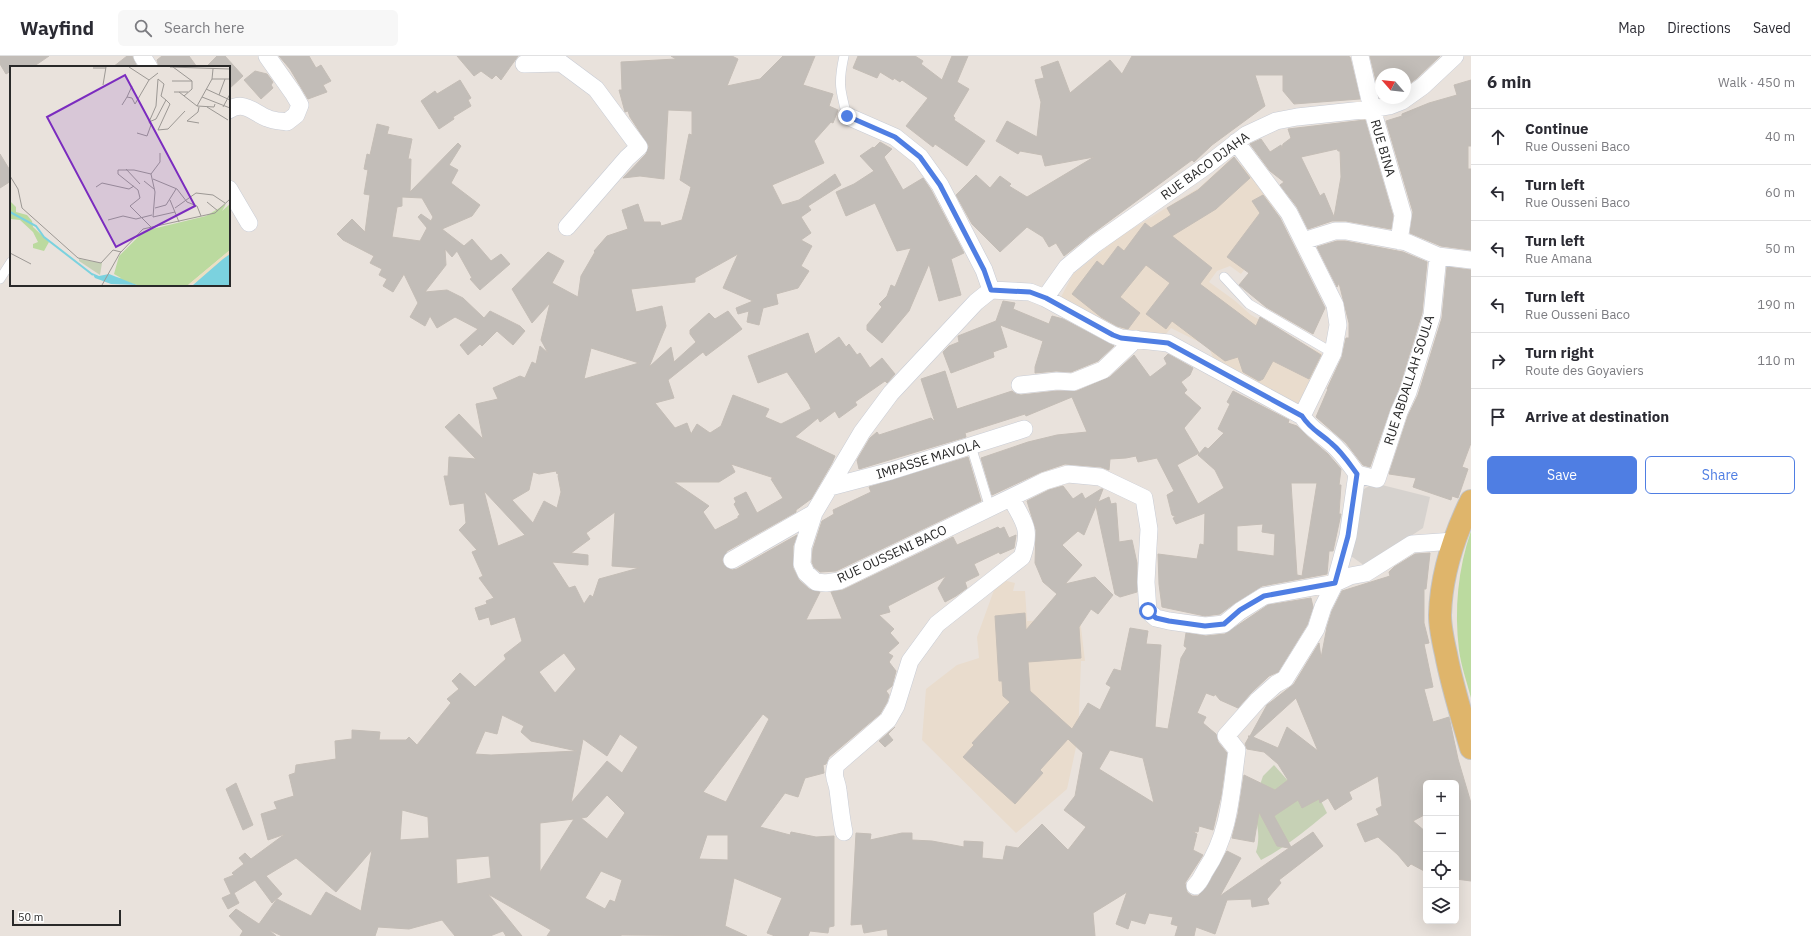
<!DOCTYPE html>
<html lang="en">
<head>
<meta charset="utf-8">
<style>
  body { margin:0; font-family:"IBM Plex Sans",sans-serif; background:#f7f7f7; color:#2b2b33 }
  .controls { position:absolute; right:12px; bottom:12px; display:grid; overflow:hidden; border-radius:6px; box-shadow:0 4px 16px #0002 }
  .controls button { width:36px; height:36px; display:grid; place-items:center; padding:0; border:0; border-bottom:1px solid #e1e1e2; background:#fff; color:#2b2b33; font:20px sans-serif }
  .compass { position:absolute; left:1375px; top:12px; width:36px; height:36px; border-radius:50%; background:#fff; box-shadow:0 4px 16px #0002; rotate:298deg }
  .scale { position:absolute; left:12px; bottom:10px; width:109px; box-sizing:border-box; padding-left:4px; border:2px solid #292929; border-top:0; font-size:11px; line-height:14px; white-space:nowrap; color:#292929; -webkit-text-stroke:3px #fff; paint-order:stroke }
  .stop { position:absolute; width:12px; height:12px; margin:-9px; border:3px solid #4f7ee3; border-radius:50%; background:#fff }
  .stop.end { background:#4f7ee3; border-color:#fff; box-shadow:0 1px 4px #0008 }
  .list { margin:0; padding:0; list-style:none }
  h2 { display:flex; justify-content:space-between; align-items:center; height:52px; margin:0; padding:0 16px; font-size:17px }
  h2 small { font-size:13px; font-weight:400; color:#7c7c81 }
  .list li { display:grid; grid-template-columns:26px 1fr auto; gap:12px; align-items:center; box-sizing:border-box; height:56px; padding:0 16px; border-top:1px solid #e1e1e2 }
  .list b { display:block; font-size:15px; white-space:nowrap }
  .list p { margin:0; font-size:13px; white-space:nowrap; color:#7c7c81 }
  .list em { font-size:13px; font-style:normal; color:#7c7c81 }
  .actions { display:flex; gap:8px; padding:12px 16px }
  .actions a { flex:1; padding:9px 0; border:1px solid #4f7ee3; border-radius:6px; text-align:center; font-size:14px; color:#4f7ee3 }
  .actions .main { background:#4f7ee3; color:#fff }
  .icon { flex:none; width:22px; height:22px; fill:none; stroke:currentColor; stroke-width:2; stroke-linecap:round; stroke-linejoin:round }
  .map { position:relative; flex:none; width:1471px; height:880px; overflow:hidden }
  header { display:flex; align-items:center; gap:24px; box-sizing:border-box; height:56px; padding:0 20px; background:#fff; border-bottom:1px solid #e1e1e2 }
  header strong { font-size:19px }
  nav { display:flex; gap:22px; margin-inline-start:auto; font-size:14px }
  .search { width:280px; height:36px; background:#f7f7f7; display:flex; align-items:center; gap:10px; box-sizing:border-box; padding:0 14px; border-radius:6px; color:#7c7c81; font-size:15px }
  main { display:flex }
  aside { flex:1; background:#fff }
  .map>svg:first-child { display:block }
</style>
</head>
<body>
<header>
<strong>Wayfind</strong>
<div class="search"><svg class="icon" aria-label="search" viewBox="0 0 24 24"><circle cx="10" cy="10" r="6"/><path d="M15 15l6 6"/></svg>Search here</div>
<nav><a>Map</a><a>Directions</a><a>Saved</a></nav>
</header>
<main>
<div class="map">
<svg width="1471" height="880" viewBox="0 0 1471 880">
  <rect width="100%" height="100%" fill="#e9e2dc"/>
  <path fill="#e9dccd" d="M1233 101 1259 126 1281 164 1241 218 1230 210 1217 215 1209 226 1234 244 1251 259 1324 299 1300 350 1213 302 1209 291 1171 272 1165 279 1127 277 1059 245 1073 218 1119 181 1200 131Z
    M998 523 1015 527 1013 535H1025L1027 565 1080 563 1085 605H1081L1078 682 1067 733 1016 777 922 684 926 633 957 609 979 602 977 581Z"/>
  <path fill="#bbda9f" d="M1471 475V642C1467 626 1461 610 1459 594 1454 553 1458 513 1471 475Z"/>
  <path fill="#c6d1b5" d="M1274 709 1289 726 1312 727 1327 757C1306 774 1285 792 1261 804L1256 796C1260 784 1259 765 1251 755L1263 720Z"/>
  <path fill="#d6d2ce" d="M1374 427 1430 441 1423 472 1365 510 1351 500 1364 433Z"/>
  <path fill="#c2bdb8" stroke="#c4bdb6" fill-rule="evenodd" d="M0 0H49L33 11H11V15L6 18 0 8Z
    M127 0H132L137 11H113Z
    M162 0H189L197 11H159L157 4Z
    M217 0H225L243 20 229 33V11H206Z
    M279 0H309L316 12 321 9 331 25 323 29 327 36 308 43 290 13Z
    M457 0H518L501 24 496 19 492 23 481 15 474 20Z
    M671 0H732L738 3 727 30 760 23 783 0H815L803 29 833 38 829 50 838 54 833 67 831 66 814 85 824 107 772 129 782 149 799 144 835 118 841 129 808 150 811 154 801 161 811 177 801 184 812 190 801 210 809 215 798 232 776 238 778 248 763 252 759 269 747 266 749 255 738 258 736 252 753 245 723 232 738 198 695 222V226L631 233 636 256 662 250 666 270 649 311 671 291 674 306 696 286 690 278V274L709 257 715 263 728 255 742 273 706 300 703 296 668 324 674 342 655 347 675 372 687 367 691 378 697 368 710 377 721 370 733 339 769 353 765 361 781 368 811 353 809 348 787 316 758 327 748 300 808 277 815 298 839 281 846 291 849 288 857 299 860 297 870 312 882 302 895 318 887 327 885 325 855 346 857 349 839 362 835 355 820 366 818 362 795 381 835 400 832 407 811 443 796 454V456L727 495 722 504 724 509 732 514 737 513 797 479 793 490V512L799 524 809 533 820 536 806 564 842 563 831 536 843 534 953 481 957 489 998 471 1000 473 1004 471 1009 482 1016 479 1014 492 1000 498 999 496 974 508 979 519 965 526 967 532 956 540 945 546 938 532 946 520 888 550 890 556 879 559 894 573 890 577 899 587 888 597 893 600 889 606 896 615 892 630 886 635 889 639 887 646 880 658 829 701 826 708 823 709 824 717 805 722 798 741 785 737 760 771 790 779 791 776 816 781 834 780V870L829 871 828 877 810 875 808 880H775L767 877 782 842 734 822 725 870 747 880 621 879V880H547L551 874 488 838 522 880H506L503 875 490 880H455L442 864 409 873 378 871 375 880H282L269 874 276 880H240L243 875 229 860 236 853 259 868 277 843 311 860 326 836 361 855 372 794 336 836 296 802 266 820 282 838 272 847 255 824 234 837 239 847 228 853 222 842 231 838 224 823 234 819 232 817 244 808 239 802 245 797 251 803 285 778 268 784 261 758 277 753 274 746 294 740 289 719 295 717 296 709 336 703 335 685 352 683V674L380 676 379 684H406L409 681 417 689 451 647 447 643 459 633 452 625 460 617 475 631 506 603 504 599 522 585 515 561 491 569 489 561 479 564 475 552 487 548 486 545 494 542 479 522 483 520 472 496 477 494 459 474 466 467 464 447 450 449 444 420H448L449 401 476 403 445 371 459 358 483 383 476 348 498 343 493 332 520 320 525 322 532 306 536 308 540 290 548 297 541 284 550 247 532 267 512 233 548 196 564 205 552 227 578 241 581 220 595 196 594 195 607 180 628 173 622 154 638 148 644 166H660L661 170 682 164 691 131 680 124 689 78 692 79V55L668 54 664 123 640 120 623 122 646 98 649 90 630 61 628 55 625 56 619 34H622L621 6 676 3ZM591 292 639 307 584 323ZM731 408 774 422 771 423 783 442 757 457 746 436 734 442 736 446 734 448 740 459 738 460V462L715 474 703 456 709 450 674 426H719L735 416ZM556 415 557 418 559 417 558 420 561 436 557 452 544 445 533 467 512 444 529 434 533 416 539 418ZM484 435 525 479 498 490ZM615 456 612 510 639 512 599 523 593 541 590 539 584 548 575 530 569 532 552 506 588 509V499L571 497 590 483 586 477ZM564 597 576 613 555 637 539 616ZM763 658 769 663 726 746 703 736ZM502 659 524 670 521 676 531 685 577 695 491 699 475 698 485 675 497 678ZM620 678 638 691 622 717 607 705 571 747 583 683 607 700ZM607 739 625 757 607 783 581 762 587 761ZM402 754 428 761 429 782 400 784ZM574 763 540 816V767ZM707 779H728V804L699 803ZM489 800 491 822 457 828 456 803ZM601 815 622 824 615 846 610 844 605 853 585 842Z
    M858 0H915L923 5 921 8 942 24 952 0H968L957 26 969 33 953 60 955 62 954 64 985 85 967 110 935 88 933 91 906 70 928 42 902 24 900 26 894 22 893 24 880 16 877 22 853 12Z
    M1132 0H1347L1350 1 1360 43 1294 48 1283 35V19H1255L1265 50 1212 89 1194 106 1192 104 1089 180 1064 200 1056 187 1049 191 1043 181 1027 171 1000 196 972 168 956 139 976 119 990 132 1000 120 1011 128 1009 130 1027 141 1094 101 1045 110 1042 99 1020 95 1018 98 996 85 1007 65 1037 81 1041 46 1035 24 1044 22 1041 11 1058 5 1070 37 1110 4 1122 18Z
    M1370 0H1440L1417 22 1405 31V18H1381V37H1379Z
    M255 15 267 18 273 26 271 29 273 32 261 43 244 24Z
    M460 24 471 42 468 44 471 50 453 61 454 63 439 73 421 45 435 35 437 38Z
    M1471 24V90H1468V113H1471V194L1441 190 1410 177 1413 156 1386 65 1402 60V58L1429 47 1457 39 1454 29Z
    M1365 64 1393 160 1391 173 1346 165H1332L1308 173 1297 151 1280 129 1284 126 1270 115 1250 88 1261 83 1270 96 1281 89 1282 93 1283 88 1291 82 1288 73ZM1337 93 1338 95H1340L1341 121 1334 161 1324 137 1320 140 1301 101Z
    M377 68 389 71 387 78 412 83 408 103H411L410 136 458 87 461 90 449 109 458 114 451 127 480 149 472 160 442 173 464 190 472 183 491 205 501 198 510 208 480 234 470 223 472 222 457 195 452 201 445 193 446 209 425 236 447 234 463 242 484 262 490 255 520 270 525 275 513 289 497 275 482 290 480 288 468 299 460 289 478 273 455 261 437 272 430 260 425 270 410 261 418 247 404 218 393 236 383 230 387 223 379 219 382 213 370 207 374 200 343 184 337 178 352 163 365 176 370 139 364 138 368 114 364 113 367 98 370 99ZM402 141 422 142 433 161 431 165 421 158 418 161 427 172 420 185 392 181 397 151 402 150Z
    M880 86 892 93 884 101 903 134 923 122 931 134 964 197 951 203 961 239 939 245 929 208 909 255 882 287 867 274V269L882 251 879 248 887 240 891 229 895 231 911 192 897 195 875 147 846 160 836 136 854 128 874 115 860 100 873 91 874 92Z
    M0 98 11 116V125L0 132Z
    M1234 101 1250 122 1216 153 1172 180 1212 212 1200 228 1256 270 1260 261 1321 299 1309 323 1273 305 1263 323 1259 325 1243 316 1238 301 1225 305 1172 265 1166 273 1146 258 1170 227 1146 209 1120 241 1140 257 1128 273 1117 270 1101 261 1072 238 1097 205 1103 210 1118 190 1124 195 1145 167 1151 172 1171 159 1167 152 1198 134Z
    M1263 139 1280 162 1325 252 1313 278 1266 251 1239 229 1249 217 1227 201 1260 157 1252 145Z
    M1337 185H1345L1403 196 1427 206 1422 257 1399 332 1390 353 1370 411 1363 409 1346 387 1316 361 1328 333H1327L1342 301 1346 282H1349V267L1339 227 1337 231 1317 191Z
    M1447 211 1471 214V387L1462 411 1468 413 1458 442 1452 440 1451 444 1413 431 1416 422 1389 418 1408 360 1418 339 1442 262Z
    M1003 245 1015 247 1013 253 1049 268 1052 260 1063 263 1114 290 1098 305 1071 316 1056 315 1035 317V311L1043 285 1000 269 1007 291 993 296 994 301 951 317 943 296 949 290 959 286 958 280 996 265Z
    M1168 298 1193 312 1190 319 1181 326 1187 334 1184 337 1201 352 1184 372 1199 397 1177 409 1198 448 1224 432 1215 414 1198 399 1205 391 1208 393 1224 377 1218 373 1230 348 1227 346 1233 335 1289 364 1288 367 1297 370 1306 379 1328 398 1341 413 1339 429H1341L1339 458H1341L1333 495H1329L1327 518 1262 530 1235 547 1220 558 1205 560 1162 551 1159 528 1158 498 1197 503 1200 488 1204 489 1205 457 1176 468 1173 462 1176 461 1172 459 1167 439 1174 435 1157 402 1138 406 1136 400 1126 402 1110 403 1109 414 1101 411 1065 408 1041 416 992 439 981 402 1028 386 1057 379 1087 376 1072 341 1026 360 1025 358 965 377 966 381 859 413 857 404 870 382 877 376 879 379 931 362 935 366 921 323 945 315 957 353 1012 335 1016 338 1021 339 1057 335H1077L1110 321 1134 299 1150 321 1167 308 1164 302ZM1291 427H1317L1302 520 1297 519ZM1263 468 1262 476 1275 478 1274 500 1237 495V470Z
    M968 401 981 445 836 515 820 516 814 511 812 506 813 493 822 465 834 458 833 454 871 436 869 431Z
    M1063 430 1073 443 1082 437 1085 443 1101 433H1103L1098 446 1109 441 1111 448 1116 447 1119 486 1132 484 1137 507V536L1120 541 1115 538 1096 450 1084 479 1078 475 1062 489 1082 509 1065 528 1095 521 1113 539 1098 558 1091 553 1079 571 1081 602 1028 606 1030 635 1072 673 1088 647 1100 654 1111 631 1106 628 1114 613 1121 615 1130 572 1148 575 1146 588 1161 589 1155 671 1168 673 1181 602 1187 592 1184 590 1186 577 1206 580 1225 578 1268 549 1311 542 1313 551 1307 569 1278 616 1269 620 1251 637 1238 652 1220 644 1215 638 1214 640 1206 637 1197 657 1206 661 1203 667 1216 678 1218 686 1227 697 1221 740 1213 774 1199 770 1198 776 1192 775 1197 778 1193 794 1203 799 1185 827 1187 836 1192 840H1198L1206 832 1227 795 1241 802 1220 840 1289 792 1277 790 1259 756 1254 786 1232 782 1238 758 1244 719 1275 734 1288 724 1278 708 1264 696 1247 693 1245 688 1249 681 1248 680H1250L1267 649 1294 628 1319 587 1321 602 1327 571 1332 555 1342 535 1390 520 1389 516 1394 511 1415 498 1430 497 1426 533H1424V567L1429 587 1424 588 1433 631 1424 633 1433 666 1449 661 1458 703 1471 747V825L1456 823V727H1426V758L1413 765 1426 776V816L1411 808 1408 811 1398 799 1378 781 1365 786 1357 768 1379 759 1376 753 1382 750 1378 720 1349 736 1352 743 1335 754 1328 742 1320 747 1319 743 1302 752 1298 744 1274 760 1291 791 1313 776 1323 790 1279 824 1281 827 1267 843 1269 848 1252 851 1251 843 1227 844 1215 878 1196 871 1194 880H1175L1178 870 1171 868 1173 861 1149 857 1145 868 1131 864 1128 873 1116 868 1127 836 1093 857 1095 880H888L887 873 864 877 862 868 851 869 856 777 871 778 870 784 902 777H912V784L932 785 964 791V785L983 786 982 802 1003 804 1006 790 1018 792 1042 768 1068 794 1086 771 1064 754 1075 740 1083 697 1068 683 1040 714 1043 717 1015 748 963 701 974 689 972 687 1010 646 1003 640 1002 625H999L995 560 1025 557 1026 574 1057 538 1043 526 1035 507 1036 474 1027 445 1049 434ZM1296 642 1318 695 1287 671 1278 692 1253 681ZM1110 694 1143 702 1154 747 1099 713Z
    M895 671 888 678 893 684 885 691 879 685Z
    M236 727 253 769 243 774 226 733Z"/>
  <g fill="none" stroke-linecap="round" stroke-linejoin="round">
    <g stroke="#c8ccd5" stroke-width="10">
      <path id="service" d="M844 0C838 27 840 34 847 60
        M1224 221 1249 248 1333 297
        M0 223 11 206
        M971 390 990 452"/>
    </g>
    <g stroke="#c8ccd5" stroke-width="18">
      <path id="minor" d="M142 0 149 11
        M1360 0 1372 53 1403 159 1399 185
        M524 8 561 7 596 33 639 91 627 102 567 171
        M229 54C244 44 254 57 267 62 273 65 281 65 287 66L296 59 300 49 293 37 267 0
        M847 60 895 81 920 101 940 129 984 214 991 234
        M1236 86 1289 157 1335 249 1338 269 1333 297 1302 360
        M229 133 249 167
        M1303 185 1335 175H1346L1406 186 1438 200 1471 204
        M1438 200 1432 259 1408 336 1399 356 1377 423 1357 418C1349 407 1342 396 1331 387 1319 376 1311 374 1302 360L1168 287 1121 282 1113 279 1045 242 1030 236 991 234 976 246 891 337 862 376 814 457 803 491 802 508 806 517 816 526 826 527 839 525 1045 425 1068 418 1100 421 1144 442 1149 473 1146 526 1148 555 1156 562 1169 565 1205 570 1224 568 1240 555 1264 540 1335 527 1350 520 1366 517 1412 488 1454 485
        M1045 242 1067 211 1095 188 1206 110 1246 79 1276 65 1297 61 1372 53 1389 50 1402 45 1423 30 1455 0
        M1020 329 1057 325 1073 326 1103 314 1136 283
        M830 431 891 415 1024 373
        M732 504 814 457
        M844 776C841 762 840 749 838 734 837 724 832 722 836 709L888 664 896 650 910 605 937 568 1022 501C1032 472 1024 467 1011 442
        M1195 830C1200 826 1202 820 1205 815 1230 778 1231 737 1237 694L1226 680 1258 644 1276 628 1285 623 1316 573 1323 551 1335 527 1348 480 1357 418"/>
    </g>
    <g stroke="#c3c3c3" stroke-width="24">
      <path id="primary" d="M1471 445C1454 480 1441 519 1440 559 1440 571 1443 585 1446 598 1452 630 1462 661 1471 692"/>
    </g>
    <use href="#service" stroke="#fff" stroke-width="9"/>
    <use href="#minor" stroke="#fff" stroke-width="17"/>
    <use href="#primary" stroke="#dfb56b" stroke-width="22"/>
  </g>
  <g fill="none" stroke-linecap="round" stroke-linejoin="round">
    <path stroke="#4f7ee3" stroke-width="5" d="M847 60 895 81 920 101 940 129 984 214 991 234 1030 236 1046 242 1113 279 1121 282 1168 287 1302 360C1311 374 1319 376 1331 387 1342 396 1349 407 1357 418L1348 480 1335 527 1264 540 1240 554 1224 568 1205 570 1169 565 1156 562 1148 555"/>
  </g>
  <g text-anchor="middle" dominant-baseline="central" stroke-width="3" stroke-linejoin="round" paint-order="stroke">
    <g font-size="13" fill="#292929" stroke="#fff">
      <text transform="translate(1383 92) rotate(74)">RUE BINA</text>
      <text transform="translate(1205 110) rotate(-36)">RUE BACO DJAHA</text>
      <text transform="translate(1409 324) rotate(-72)">RUE ABDALLAH SOULA</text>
      <text transform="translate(928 403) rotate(-17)">IMPASSE MAVOLA</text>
      <text transform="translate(892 498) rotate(-25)">RUE OUSSENI BACO</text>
    </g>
  </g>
  <g transform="translate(10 10)">
    <rect width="220" height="220" fill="#e9e2dc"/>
    <path d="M0 135 6 141V146L17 149 22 155 23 161 39 176 34 185 23 182V178L28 176 23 166 10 154 1 153ZM216 138 212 145 220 138V184L178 219H127L102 211 111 212 104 208 109 190 134 165 196 150Z" fill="#bbda9f"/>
    <path d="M220 184V188L189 215 178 219Z" fill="#ebdfc2"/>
    <path d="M69 193 92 197 90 209 69 195Z" fill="#c6d1b5"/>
    <path d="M220 188V219H183L213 193ZM82 207 89 210 99 208 127 219 101 218 85 212Z" fill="#7bd2df"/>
    <path fill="none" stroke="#7bd2df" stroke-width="2" d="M0 146 26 160 34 171 83 209"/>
    <path fill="none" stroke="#9c9894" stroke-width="1" d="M119 1 139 14M160 1 220 3M163 1 182 15V23L174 30M83 2H96M202 13H220M162 15H182M93 19 96 1M196 23 220 34M164 26H178M169 26 187 40 204 41 205 38M209 29 215 13M117 31 122 20M192 31 220 42M156 34 160 38 148 64 158 63 175 45M112 39 117 31 122 32 125 38 139 14 148 7M187 40 202 13 203 3M189 41 188 46 177 55 189 57M197 41 218 54M213 41 220 28M139 56 146 53 156 34 151 30 154 18 148 13M139 56 146 40 148 13M127 67 137 70 141 59 139 56M116 103 130 118M141 108 150 96V87M0 110 8 123 12 142 68 192 91 197 103 184 111 186M143 113 167 123 177 136 187 140 191 150M134 115 144 123M86 121 92 117 119 123 124 120M160 134 169 156M197 136 208 145M145 142 156 139 166 123M165 142 186 127 203 129 215 137M98 154 113 150 126 153 142 149M141 161 120 140 130 132 128 124 108 108V104H124L141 108 145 126 143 151 165 146M0 187 21 198M92 219 110 187 133 163 205 147 220 133"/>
    <path fill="#7b2cbf" fill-opacity="0.15" stroke="#7b2cbf" stroke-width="2" d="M115 9 185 140 106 181 37 51Z"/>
    <rect width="220" height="220" fill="none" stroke="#292929" stroke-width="2"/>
  </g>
</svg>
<div class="controls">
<button>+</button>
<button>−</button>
<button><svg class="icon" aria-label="locate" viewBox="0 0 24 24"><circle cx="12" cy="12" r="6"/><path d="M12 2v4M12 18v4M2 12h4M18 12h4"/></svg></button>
<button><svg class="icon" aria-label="layers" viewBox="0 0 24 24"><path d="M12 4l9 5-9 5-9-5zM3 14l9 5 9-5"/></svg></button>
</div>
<svg class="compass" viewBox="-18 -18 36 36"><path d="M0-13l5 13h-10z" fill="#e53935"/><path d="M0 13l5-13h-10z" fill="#7c7c81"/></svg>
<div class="scale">50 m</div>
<div class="stop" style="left:1148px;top:555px"></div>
<div class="stop end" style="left:847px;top:60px"></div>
</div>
<aside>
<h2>6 min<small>Walk · 450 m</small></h2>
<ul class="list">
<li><svg class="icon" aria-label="ahead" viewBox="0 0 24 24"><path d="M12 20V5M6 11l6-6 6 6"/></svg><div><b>Continue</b><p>Rue Ousseni Baco</p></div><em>40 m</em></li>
<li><svg class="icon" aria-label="left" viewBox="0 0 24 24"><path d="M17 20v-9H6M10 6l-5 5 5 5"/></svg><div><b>Turn left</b><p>Rue Ousseni Baco</p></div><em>60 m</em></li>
<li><svg class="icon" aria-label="left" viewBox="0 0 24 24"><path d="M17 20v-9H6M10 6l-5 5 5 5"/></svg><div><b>Turn left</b><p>Rue Amana</p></div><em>50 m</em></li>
<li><svg class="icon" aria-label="left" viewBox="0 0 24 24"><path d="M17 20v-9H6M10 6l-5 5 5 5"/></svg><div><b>Turn left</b><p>Rue Ousseni Baco</p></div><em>190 m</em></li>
<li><svg class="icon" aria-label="right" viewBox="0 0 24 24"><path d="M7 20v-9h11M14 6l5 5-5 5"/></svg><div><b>Turn right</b><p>Route des Goyaviers</p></div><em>110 m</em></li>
<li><svg class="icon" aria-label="arrive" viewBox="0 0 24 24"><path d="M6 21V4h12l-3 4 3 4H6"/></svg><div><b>Arrive at destination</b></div></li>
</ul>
<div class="actions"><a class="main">Save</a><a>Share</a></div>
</aside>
</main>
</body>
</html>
